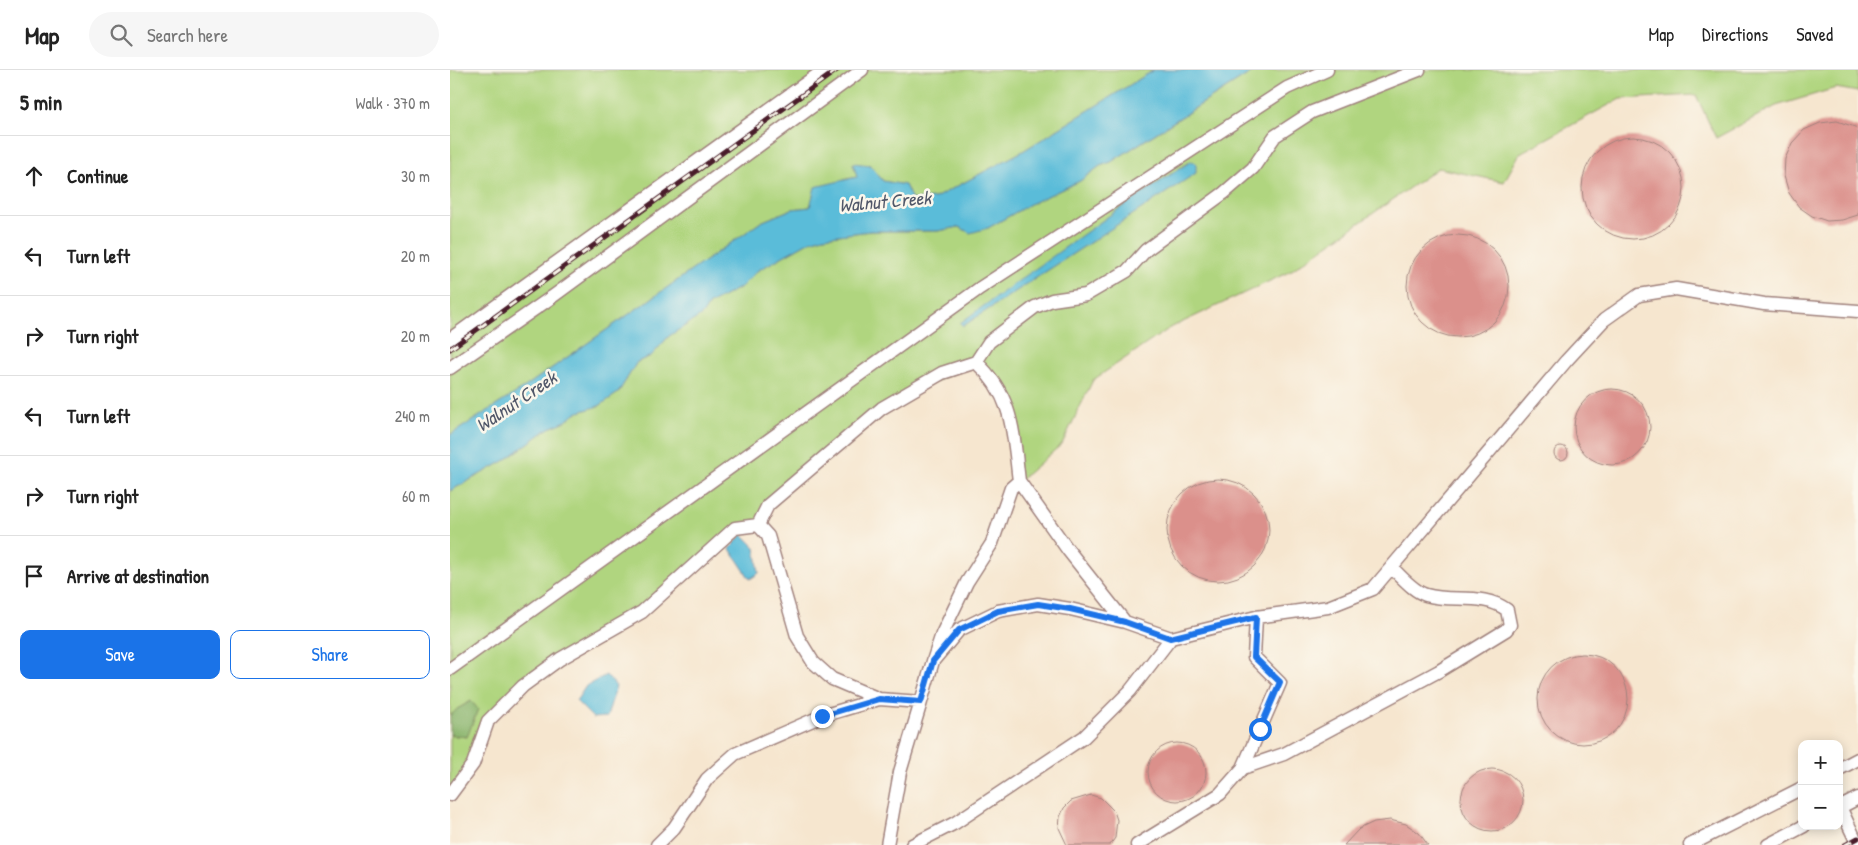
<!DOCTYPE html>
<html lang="en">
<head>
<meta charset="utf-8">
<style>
  body { margin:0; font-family:"Patrick Hand",sans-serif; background:#f6f6f6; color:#222 }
  .controls { position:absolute; right:15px; bottom:15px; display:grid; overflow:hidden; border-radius:10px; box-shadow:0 2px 12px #0003 }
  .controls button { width:45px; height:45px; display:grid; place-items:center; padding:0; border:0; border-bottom:1px solid #e0e0e0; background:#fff; color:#222; font:25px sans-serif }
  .stop { position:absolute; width:15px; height:15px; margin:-11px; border:4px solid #1a73e8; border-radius:50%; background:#fff }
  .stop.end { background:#1a73e8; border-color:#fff; box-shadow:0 1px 5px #0008 }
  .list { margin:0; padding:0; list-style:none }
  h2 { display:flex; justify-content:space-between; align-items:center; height:65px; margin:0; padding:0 20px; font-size:21px }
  h2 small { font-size:16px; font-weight:400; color:#767676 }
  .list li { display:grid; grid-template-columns:32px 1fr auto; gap:15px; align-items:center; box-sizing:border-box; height:80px; padding:0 20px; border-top:1px solid #e0e0e0 }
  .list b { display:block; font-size:19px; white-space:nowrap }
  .list em { font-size:16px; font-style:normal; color:#767676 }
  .actions { display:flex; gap:10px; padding:15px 20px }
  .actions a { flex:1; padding:11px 0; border:1px solid #1a73e8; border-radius:10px; text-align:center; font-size:18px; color:#1a73e8 }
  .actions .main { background:#1a73e8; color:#fff }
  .icon { flex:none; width:28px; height:28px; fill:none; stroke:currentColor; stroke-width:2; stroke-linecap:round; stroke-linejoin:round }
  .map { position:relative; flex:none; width:1408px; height:775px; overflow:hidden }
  header { display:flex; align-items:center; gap:30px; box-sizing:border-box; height:70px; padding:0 25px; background:#fff; border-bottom:1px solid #e0e0e0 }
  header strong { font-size:24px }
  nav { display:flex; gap:28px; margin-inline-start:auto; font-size:18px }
  .search { width:350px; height:45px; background:#f6f6f6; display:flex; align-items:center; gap:12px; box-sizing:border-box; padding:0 18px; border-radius:28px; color:#767676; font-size:19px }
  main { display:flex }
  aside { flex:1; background:#fff }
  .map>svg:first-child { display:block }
</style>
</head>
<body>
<header>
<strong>Map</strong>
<div class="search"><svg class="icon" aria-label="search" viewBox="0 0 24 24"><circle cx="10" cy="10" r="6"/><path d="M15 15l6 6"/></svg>Search here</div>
<nav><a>Map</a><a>Directions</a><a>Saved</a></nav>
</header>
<main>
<aside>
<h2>5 min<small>Walk · 370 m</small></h2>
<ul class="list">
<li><svg class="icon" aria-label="ahead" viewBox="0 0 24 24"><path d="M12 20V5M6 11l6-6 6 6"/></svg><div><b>Continue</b></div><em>30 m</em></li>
<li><svg class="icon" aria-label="left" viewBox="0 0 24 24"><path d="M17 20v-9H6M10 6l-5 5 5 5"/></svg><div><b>Turn left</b></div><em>20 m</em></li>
<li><svg class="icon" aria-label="right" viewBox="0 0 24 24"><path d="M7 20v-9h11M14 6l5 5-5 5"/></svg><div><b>Turn right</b></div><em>20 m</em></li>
<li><svg class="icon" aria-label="left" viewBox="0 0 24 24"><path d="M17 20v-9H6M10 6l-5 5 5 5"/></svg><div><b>Turn left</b></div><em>240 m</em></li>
<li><svg class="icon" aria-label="right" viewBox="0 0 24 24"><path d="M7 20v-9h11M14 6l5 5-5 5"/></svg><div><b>Turn right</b></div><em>60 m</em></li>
<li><svg class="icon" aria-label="arrive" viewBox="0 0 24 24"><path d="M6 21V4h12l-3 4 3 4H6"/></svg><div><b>Arrive at destination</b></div></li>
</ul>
<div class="actions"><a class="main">Save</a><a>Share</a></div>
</aside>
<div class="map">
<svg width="1408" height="775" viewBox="0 0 1408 775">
  <rect width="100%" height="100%" fill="#fbf7ec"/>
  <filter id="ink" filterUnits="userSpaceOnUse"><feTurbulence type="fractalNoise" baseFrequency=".02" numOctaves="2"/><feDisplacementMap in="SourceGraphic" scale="10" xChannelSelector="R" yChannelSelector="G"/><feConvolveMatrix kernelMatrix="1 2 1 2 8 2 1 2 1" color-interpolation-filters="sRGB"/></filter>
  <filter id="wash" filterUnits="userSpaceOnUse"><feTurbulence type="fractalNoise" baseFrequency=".0096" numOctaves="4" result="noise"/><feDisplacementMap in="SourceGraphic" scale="20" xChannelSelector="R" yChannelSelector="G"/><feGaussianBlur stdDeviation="1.12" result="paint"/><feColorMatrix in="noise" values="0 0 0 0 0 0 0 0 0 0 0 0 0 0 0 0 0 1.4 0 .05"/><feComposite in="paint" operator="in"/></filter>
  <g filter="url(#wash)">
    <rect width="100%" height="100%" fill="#f6e6cf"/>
    <path fill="#b0d57f" stroke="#7d7a55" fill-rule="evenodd" d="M0 0H704L573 81 485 128 462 130 455 115 433 111 420 95 403 94 408 107 396 109 360 137 342 139 311 152 69 321 0 365Z
      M805 0H1408V22L1386 18 1326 36 1266 68 1246 25 1170 29 1070 83 1054 112 988 98 839 202 720 258 643 310 612 374 569 411 556 330 526 292 432 338 318 435 308 455 285 458 192 542 110 589 38 651 23 694 0 725V665L17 667 7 639 0 646V421L54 391 99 358 116 351 125 343 149 336 168 323 187 292 201 286 219 266 252 245 259 234 291 217 307 201 360 171 373 167 420 161H488L509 157 538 158 582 133 630 111 650 96 661 92ZM740 91 746 103 513 256 511 254 663 143Z"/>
    <path fill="#8cb66e" stroke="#6b6a4c" d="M21 631 28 639 17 667 0 665V646L7 639Z"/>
    <path fill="#5abcd9" stroke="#526e82" d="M704 0H805C757 30 709 61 661 92L650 96 630 111 582 133 538 158 520 163 509 157 488 161H420L373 167 360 171 307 201 291 217 259 234 252 245 219 266 201 286 187 292 168 323 149 336 125 343 116 351 99 358 54 391 0 421V365L69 321 311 152 342 139 360 137 365 117 407 107 403 93 420 95 433 111 455 115 462 130 485 128 573 81Z
      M741 91 746 93V103L513 256 510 253 663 143Z
      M292 464 305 477 309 503 300 509 280 479Z
      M156 605 166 616 157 647 143 648 126 631 136 616Z"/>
    <g id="blocks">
      <path fill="#db908b" d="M1387 51 1408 58V145L1392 150 1377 151 1362 146 1349 137 1339 123 1334 106 1335 89 1342 73 1354 60 1370 53Z
        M1132 118a51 51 0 1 1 102 0a51 51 0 1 1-102 0Z
        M957 216a51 51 0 1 1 102 0a51 51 0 1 1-102 0Z
        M1124 357a38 38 0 1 1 76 0a38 38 0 1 1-76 0Z
        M1104 383a7 7 0 1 1 14 0a7 7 0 1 1-14 0Z
        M717 460a51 51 0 1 1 102 0a51 51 0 1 1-102 0Z
        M1088 629a45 45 0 1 1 90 0a45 45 0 1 1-90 0Z
        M698 702a29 29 0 1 1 58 0a29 29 0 1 1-58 0Z
        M1011 730a31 31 0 1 1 62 0a31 31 0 1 1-62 0Z
        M641 725 651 728 664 741 667 750 665 768 660 775H617L609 758 610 747 614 738 621 731Z
        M940 750 956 754 969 763 978 775H894L909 759 924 752Z"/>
    </g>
  </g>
  <g filter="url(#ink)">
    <use href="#blocks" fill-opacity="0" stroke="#a0827d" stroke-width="1"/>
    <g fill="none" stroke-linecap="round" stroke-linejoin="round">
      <g stroke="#a0827d" stroke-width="15">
        <path id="minor" d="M0 269 374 0
          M526 292C564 327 563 363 569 411
          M0 298 102 227 412 0
          M308 455 318 466 347 566 363 592 382 609 429 629
          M483 591 492 564 517 512 542 473 561 418 569 411 618 480 675 552
          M0 599 530 218 837 18 877 0
          M471 632 483 591 509 560 548 541 588 534 620 539 675 552 721 568
          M793 698 834 684 989 601 1056 560 1060 555 1057 540C1034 522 1002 533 976 525 963 521 952 507 942 498
          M1389 699 1408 689
          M0 725 23 694 38 651 73 616 110 589 192 542 285 458 308 455 318 435 432 338 492 303 526 292 539 272 585 237 602 230 636 225 677 201 696 180 774 123 803 98 825 66 862 42 969 0
          M1390 737 1408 775
          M1389 738 1408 728
          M207 775 224 758 257 709 285 684 372 646 429 629 471 632 450 702 437 775
          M462 775 505 753 634 667 680 621 721 568 806 547 878 537 923 519 1116 291 1154 250 1189 225 1226 219 1314 234 1408 241
          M687 775 770 724 793 698 830 613 804 587 806 547
          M1240 775 1352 718
          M1318 775 1354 756"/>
      </g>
      <use href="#minor" stroke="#fff" stroke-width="12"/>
      <g stroke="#4a1f2b" stroke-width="5">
        <path id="rail" d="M0 279 387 0
          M1395 775 1408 768"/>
      </g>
      <use href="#rail" stroke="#fbf7ec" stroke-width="3" stroke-dasharray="9" stroke-linecap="butt"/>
    </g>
  </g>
  <g fill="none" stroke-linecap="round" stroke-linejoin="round" filter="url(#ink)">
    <path stroke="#1a73e8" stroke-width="6" d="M372 646 429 629 471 632 483 591 509 560 548 541 588 534 620 539 675 552 720 568 806 547 804 587 830 612 810 659"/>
  </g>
  <g text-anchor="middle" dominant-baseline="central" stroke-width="5" stroke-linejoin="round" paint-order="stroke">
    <g font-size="19" font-style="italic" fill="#505668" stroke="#fbf7ec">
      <text transform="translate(435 131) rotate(-5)">Walnut Creek</text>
      <text transform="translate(66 331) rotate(-34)">Walnut Creek</text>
    </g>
  </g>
</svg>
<div class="controls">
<button>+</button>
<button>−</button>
</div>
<div class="stop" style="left:810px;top:659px"></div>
<div class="stop end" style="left:372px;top:646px"></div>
</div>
</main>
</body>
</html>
